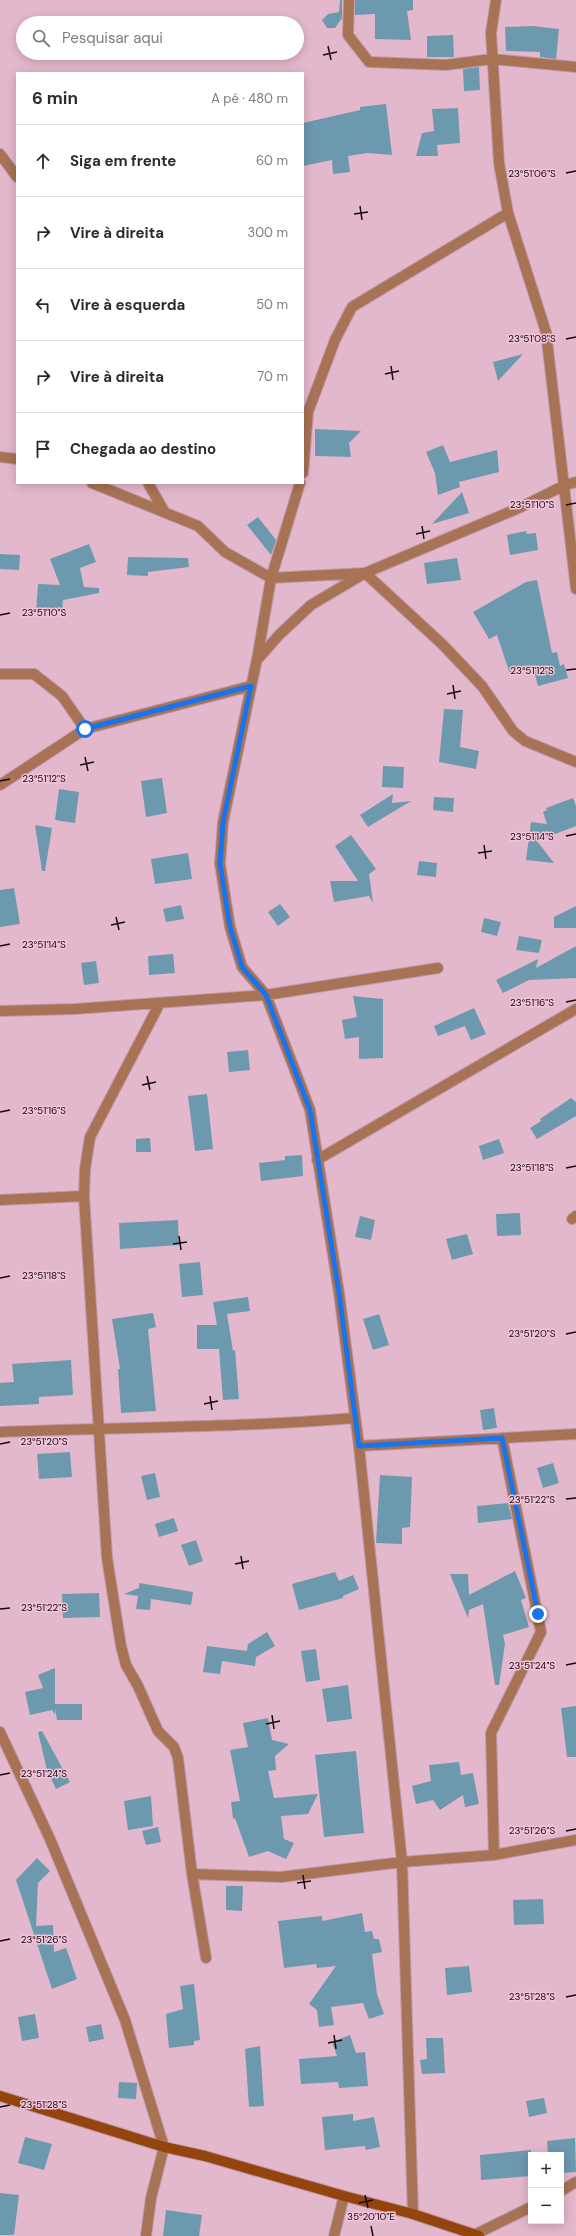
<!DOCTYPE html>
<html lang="pt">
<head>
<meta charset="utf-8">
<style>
  body { margin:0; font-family:"DM Sans",sans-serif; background:#f2f2f3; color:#2b2b33 }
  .controls { position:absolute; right:12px; bottom:12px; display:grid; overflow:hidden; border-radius:0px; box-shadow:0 2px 10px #0003 }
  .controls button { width:36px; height:36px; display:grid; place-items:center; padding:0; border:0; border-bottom:1px solid #e1e1e2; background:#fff; color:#2b2b33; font:20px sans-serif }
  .stop { position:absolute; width:12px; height:12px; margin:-9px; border:3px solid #1a73e8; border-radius:50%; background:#fff }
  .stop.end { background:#1a73e8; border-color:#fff; box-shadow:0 1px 4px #0008 }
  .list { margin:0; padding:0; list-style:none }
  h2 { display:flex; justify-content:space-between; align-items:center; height:52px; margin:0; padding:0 16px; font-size:17px }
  h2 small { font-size:13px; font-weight:400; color:#7c7c81 }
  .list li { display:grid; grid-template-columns:26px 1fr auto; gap:12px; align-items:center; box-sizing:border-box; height:72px; padding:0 16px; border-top:1px solid #e1e1e2 }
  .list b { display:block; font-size:15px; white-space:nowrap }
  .list em { font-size:13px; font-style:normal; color:#7c7c81 }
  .icon { flex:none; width:22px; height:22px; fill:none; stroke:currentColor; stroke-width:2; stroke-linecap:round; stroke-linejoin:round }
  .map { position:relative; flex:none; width:576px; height:2236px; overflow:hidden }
  .search { position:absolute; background:#fff; box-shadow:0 2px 10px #0003; left:16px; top:16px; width:288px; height:44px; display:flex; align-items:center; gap:10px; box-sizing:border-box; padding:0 14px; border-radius:22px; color:#7c7c81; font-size:15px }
  .panel { position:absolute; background:#fff; box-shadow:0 2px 10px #0003; left:16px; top:72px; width:288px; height:412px; border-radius:0px }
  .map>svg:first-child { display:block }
</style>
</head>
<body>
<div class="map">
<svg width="576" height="2236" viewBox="0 0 576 2236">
  <rect width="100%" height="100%" fill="#e4b8cc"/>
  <path fill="#6d99af" d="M340 0H342V18L335 28H327L322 20 328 14 339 12Z
    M355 0H413V10L407 11 411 40 375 39V14L355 15Z
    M532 26 559 29 556 59 540 57V52L506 51 505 27Z
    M453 35 454 57H427V36Z
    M479 67 480 90 464 91 463 69Z
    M386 104 392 155 367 153 348 156 350 172 333 174 332 160 303 166V123L360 110V107Z
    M458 108 460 143 437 145 438 156H416L422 133 434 131 432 109Z
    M523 354 498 381 493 362Z
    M315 429 361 431 349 443 351 457 315 456Z
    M443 445 450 462 497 450 499 472 459 482 460 487 438 495 435 473 426 452Z
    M462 492 469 513 432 524Z
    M258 517 276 540 271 555 247 525Z
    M526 531 527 534 536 533 538 550 510 555 507 535Z
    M89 544 96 562 80 568 84 587 99 588V593L63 600 62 612 36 613 38 584 60 585 50 559Z
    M0 554 20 555 19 570 0 569Z
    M128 557 188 558 189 567 148 572V576L127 575Z
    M457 558 461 580 427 584 424 563Z
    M537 580 552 653 557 652 560 666 564 664 568 678 538 686 533 667 510 674 497 635 489 639 473 612 526 582Z
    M444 709 463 710 460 747 479 751 476 769 439 762Z
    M383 766 404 767 403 788 382 787Z
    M162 778 167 813 146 817 141 781Z
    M59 789 79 792 75 823 55 820Z
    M393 794 392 803 411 801 368 827 360 815Z
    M434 797 454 798 453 812 433 810Z
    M573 798 576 806V826L537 841 554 863 526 860 531 822 547 824 543 812 547 810 546 808Z
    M35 825 52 828 45 871H42Z
    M351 835 376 869 369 874 373 903 369 896 334 902 330 881H358L335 846Z
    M188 853 192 879 155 884 151 859Z
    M419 861 437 863 436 877 417 875Z
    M14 888 20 924 0 927V890Z
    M280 904 290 917 278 926 268 912Z
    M181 905 184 919 166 922 163 909Z
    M576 906V928H554V917Z
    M484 918 501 922 497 936 481 932Z
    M519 936 542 940 539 953 516 950Z
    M576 946V978L529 980 503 993 496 980 538 959 536 968Z
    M173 954 175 973 149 975 148 956Z
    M96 961 99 983 84 985 81 963Z
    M353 996 383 999V1058L359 1059V1037L345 1039 342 1020 357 1017Z
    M474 1008 486 1034 471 1040 465 1026 438 1036 434 1026Z
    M248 1050 250 1070 229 1072 227 1052Z
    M207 1094 213 1149 195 1151 188 1096Z
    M571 1098 576 1102V1116L537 1139 530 1128 541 1121 540 1119Z
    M150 1138 151 1152H136V1139Z
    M499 1139 504 1153 483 1160 479 1146Z
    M302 1155 303 1176 261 1181 259 1163 285 1160V1156Z
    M520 1213 521 1235 497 1236 496 1214Z
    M360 1216 375 1220 371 1240 355 1237Z
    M178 1220 179 1245 120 1249 119 1223Z
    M467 1234 473 1254 452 1260 446 1239Z
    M200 1262 203 1295 182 1297 179 1264Z
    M248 1297 250 1311 227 1314 233 1351 235 1350 239 1399 223 1400 219 1349H197V1325H217L213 1302Z
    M153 1313 156 1327 148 1329 156 1411 121 1413 118 1369H120L112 1319Z
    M379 1314 389 1345 373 1350 363 1319Z
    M71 1360 73 1395 39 1397V1404L0 1406V1383L14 1382 12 1364Z
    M494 1408 497 1428 483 1430 480 1410Z
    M70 1452 72 1477 39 1479 37 1454Z
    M553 1463 559 1483 543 1488 537 1468Z
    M155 1473 160 1497 147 1500 141 1476Z
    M380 1475 412 1477 410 1527 402 1528V1544L376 1543Z
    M508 1503 512 1519 478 1523 477 1506Z
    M174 1518 178 1531 159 1537 155 1524Z
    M196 1540 203 1561 189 1566 181 1545Z
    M515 1571 526 1598 521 1600 529 1627 503 1635 505 1644 499 1685H495L483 1604 469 1610 468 1618 450 1574H468L469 1595Z
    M335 1572 339 1581 353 1575 359 1589 343 1596V1598L299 1610 292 1584Z
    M139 1583 193 1592 191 1605 151 1599 150 1610 136 1609 138 1596 124 1594 139 1588Z
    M99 1593 100 1617 63 1618 62 1594Z
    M267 1632 275 1646 256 1657 255 1666 222 1661 220 1674 203 1672 207 1646 247 1651 248 1644Z
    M316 1649 320 1680 306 1682 301 1651Z
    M55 1668V1704H82V1720H57L55 1708V1715L52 1710 30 1715 25 1692 43 1688 38 1675Z
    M348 1685 352 1719 327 1722 322 1689Z
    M576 1706V1757H567L561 1708Z
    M268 1718 272 1740 289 1744 275 1756 276 1770 268 1771 274 1798 318 1794 308 1814 281 1816 284 1839 294 1843 286 1859 268 1851 249 1857 235 1818 233 1819 231 1802 240 1801 230 1750 248 1747 243 1723Z
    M42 1731 70 1782 56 1789 47 1770 38 1732Z
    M356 1751 364 1833 324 1837 315 1755Z
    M459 1762 461 1775 473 1773 479 1804 465 1807 463 1795 440 1810 433 1800 416 1804 412 1786 431 1781 429 1765Z
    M151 1796 153 1826 128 1830 124 1801Z
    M158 1827 161 1842 146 1845 142 1831Z
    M37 1858 50 1871 38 1883 36 1926 53 1925 54 1952 66 1948 77 1979 52 1989 16 1880Z
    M226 1886H243L242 1911 226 1910Z
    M543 1899 544 1924 514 1925 513 1900Z
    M362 1913 365 1932 372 1931 374 1939H379L382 1952 372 1954 377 1994 384 2014 369 2019 363 2003 331 2007 334 2025 319 2027 317 2010 309 2004 336 1966 317 1968 316 1964 284 1968 278 1921 322 1916V1921Z
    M469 1966 472 1992 447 1995 445 1968Z
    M194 1984 200 2040 194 2041V2045L169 2048 166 2014 183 2009 180 1986Z
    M35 2014 39 2038 22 2041 18 2017Z
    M101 2024 104 2039 89 2042 86 2027Z
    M350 2035 356 2053 365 2052 368 2086 339 2088 338 2082 301 2084 299 2059 337 2056 332 2042Z
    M426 2038H443L445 2073 422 2074 420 2060 427 2059Z
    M260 2046 264 2106 249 2107 245 2049Z
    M119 2082 137 2083 136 2099 118 2098Z
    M544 2098 547 2113 529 2117 526 2101Z
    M353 2114V2121L374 2117 380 2147 366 2150 365 2146 325 2150 322 2117Z
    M25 2137 52 2144 44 2170 18 2163Z
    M575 2138 576 2172 561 2173V2155H548L547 2141Z
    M531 2150V2176L481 2180 480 2155Z
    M0 2193 19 2195 14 2235H0Z
    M166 2210 202 2215 199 2236H163Z"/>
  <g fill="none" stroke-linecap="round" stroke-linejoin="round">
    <g stroke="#bf98aa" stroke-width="12">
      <path id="minor" d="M349 0 348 35 369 62 446 65 492 59 576 67
        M496 0 491 33 499 163 508 213 546 332 576 589
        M0 154 17 177
        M0 457 17 459
        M303 473 308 412 335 340 352 307 508 213
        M92 483 198 526 225 552 271 578 365 573 519 508 565 485 576 482
        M148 483 164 511
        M300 483 271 578 258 654 223 822 220 864 230 927 242 967 266 995 310 1110 339 1293 359 1446 402 1862 413 2214
        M257 660 279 635 311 605 365 573 442 644 482 686 513 731 525 741 576 762
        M0 674H34L62 696 85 729
        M0 785 85 729 251 686
        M160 1003 90 1137 85 1169 84 1196 107 1558 121 1646 126 1665 138 1686 158 1731 174 1747 178 1758 192 1874 206 1958
        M0 1011 75 1009 266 995 438 968
        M317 1160 576 1009
        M0 1200 84 1196
        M572 1219 576 1216
        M0 1432C118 1427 237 1428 355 1418
        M359 1446 576 1434
        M0 1732 50 1839 125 2020 164 2147 151 2198 146 2236
        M494 1855 491 1733 541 1632 502 1438
        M192 1874 281 1877 402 1862 494 1855 576 1840
        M561 2191 576 2182
        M474 2235 531 2207
        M334 2236 344 2196"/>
    </g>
    <g stroke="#bf98aa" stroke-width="12">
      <path id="secondary" d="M0 2096 164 2147 205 2156 344 2196 413 2214 479 2236"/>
    </g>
    <use href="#minor" stroke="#a87254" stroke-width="10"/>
    <use href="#secondary" stroke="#94450e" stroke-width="10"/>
  </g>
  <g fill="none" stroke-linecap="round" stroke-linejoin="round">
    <path stroke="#1a73e8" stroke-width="5" d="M85 729 251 686 223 822 220 864 230 927 242 967 266 995 310 1110 339 1293 359 1446 502 1438 538 1614"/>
  </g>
  <path fill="none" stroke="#170910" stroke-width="1.5" d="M328 46 331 60M323 55 337 52M566 173 576 171M360 206 362 220M354 214 368 212M566 339 576 337M391 366 393 380M385 374 399 371M566 505 576 503M422 526 424 539M416 534 430 531M0 615 10 613M566 670 576 669M453 685 455 699M447 694 461 691M85 757 88 771M80 765 94 762M0 781 10 779M566 836 576 834M484 845 486 859M478 853 492 851M116 917 119 930M111 925 125 922M0 946 10 944M566 1002 576 1000M147 1076 150 1090M142 1085 156 1082M0 1112 10 1110M566 1168 576 1166M179 1236 181 1250M173 1244 187 1242M0 1278 10 1276M566 1334 576 1332M210 1396 212 1410M204 1404 218 1401M0 1444 10 1442M566 1499 576 1498M241 1556 243 1569M235 1564 249 1561M0 1609 10 1608M566 1665 576 1663M272 1715 274 1729M266 1724 280 1721M0 1775 10 1773M566 1831 576 1829M303 1875 305 1889M297 1883 311 1881M0 1941 10 1939M566 1997 576 1995M334 2035 336 2049M328 2043 342 2040M0 2107 10 2105M365 2195 368 2208M359 2203 373 2200M371 2226 373 2236"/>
  <g font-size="10" text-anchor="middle" fill="#170910" stroke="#f2c4d9" stroke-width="3" stroke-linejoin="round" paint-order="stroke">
    <text x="532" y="177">23°51'06"S</text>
    <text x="532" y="342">23°51'08"S</text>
    <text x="532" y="508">23°51'10"S</text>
    <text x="44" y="616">23°51'10"S</text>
    <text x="532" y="674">23°51'12"S</text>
    <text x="44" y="782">23°51'12"S</text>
    <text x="532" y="840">23°51'14"S</text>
    <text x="44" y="948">23°51'14"S</text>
    <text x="532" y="1006">23°51'16"S</text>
    <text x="44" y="1114">23°51'16"S</text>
    <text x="532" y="1171">23°51'18"S</text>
    <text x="44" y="1279">23°51'18"S</text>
    <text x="532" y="1337">23°51'20"S</text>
    <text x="44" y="1445">23°51'20"S</text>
    <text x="532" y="1503">23°51'22"S</text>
    <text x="44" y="1611">23°51'22"S</text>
    <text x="532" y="1669">23°51'24"S</text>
    <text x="44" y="1777">23°51'24"S</text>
    <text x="532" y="1834">23°51'26"S</text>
    <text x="44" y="1943">23°51'26"S</text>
    <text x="532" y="2000">23°51'28"S</text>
    <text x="44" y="2108">23°51'28"S</text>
    <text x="371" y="2220">35°20'10"E</text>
  </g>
</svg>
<div class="controls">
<button>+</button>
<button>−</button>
</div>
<div class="stop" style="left:85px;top:729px"></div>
<div class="stop end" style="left:538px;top:1614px"></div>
<div class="search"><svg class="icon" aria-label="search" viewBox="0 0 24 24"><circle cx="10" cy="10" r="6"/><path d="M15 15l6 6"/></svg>Pesquisar aqui</div>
<section class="panel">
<h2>6 min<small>A pé · 480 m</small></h2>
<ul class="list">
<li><svg class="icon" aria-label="ahead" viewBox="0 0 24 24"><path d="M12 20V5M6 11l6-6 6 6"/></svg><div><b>Siga em frente</b></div><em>60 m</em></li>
<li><svg class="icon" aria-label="right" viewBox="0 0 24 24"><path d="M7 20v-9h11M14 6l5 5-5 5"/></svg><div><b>Vire à direita</b></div><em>300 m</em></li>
<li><svg class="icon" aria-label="left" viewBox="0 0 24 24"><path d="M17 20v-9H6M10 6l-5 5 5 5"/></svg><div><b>Vire à esquerda</b></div><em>50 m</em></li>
<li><svg class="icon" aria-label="right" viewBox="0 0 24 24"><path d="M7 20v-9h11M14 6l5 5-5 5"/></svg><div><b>Vire à direita</b></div><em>70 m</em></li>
<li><svg class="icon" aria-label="arrive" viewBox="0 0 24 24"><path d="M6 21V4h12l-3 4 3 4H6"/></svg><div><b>Chegada ao destino</b></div></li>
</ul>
</section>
</div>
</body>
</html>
